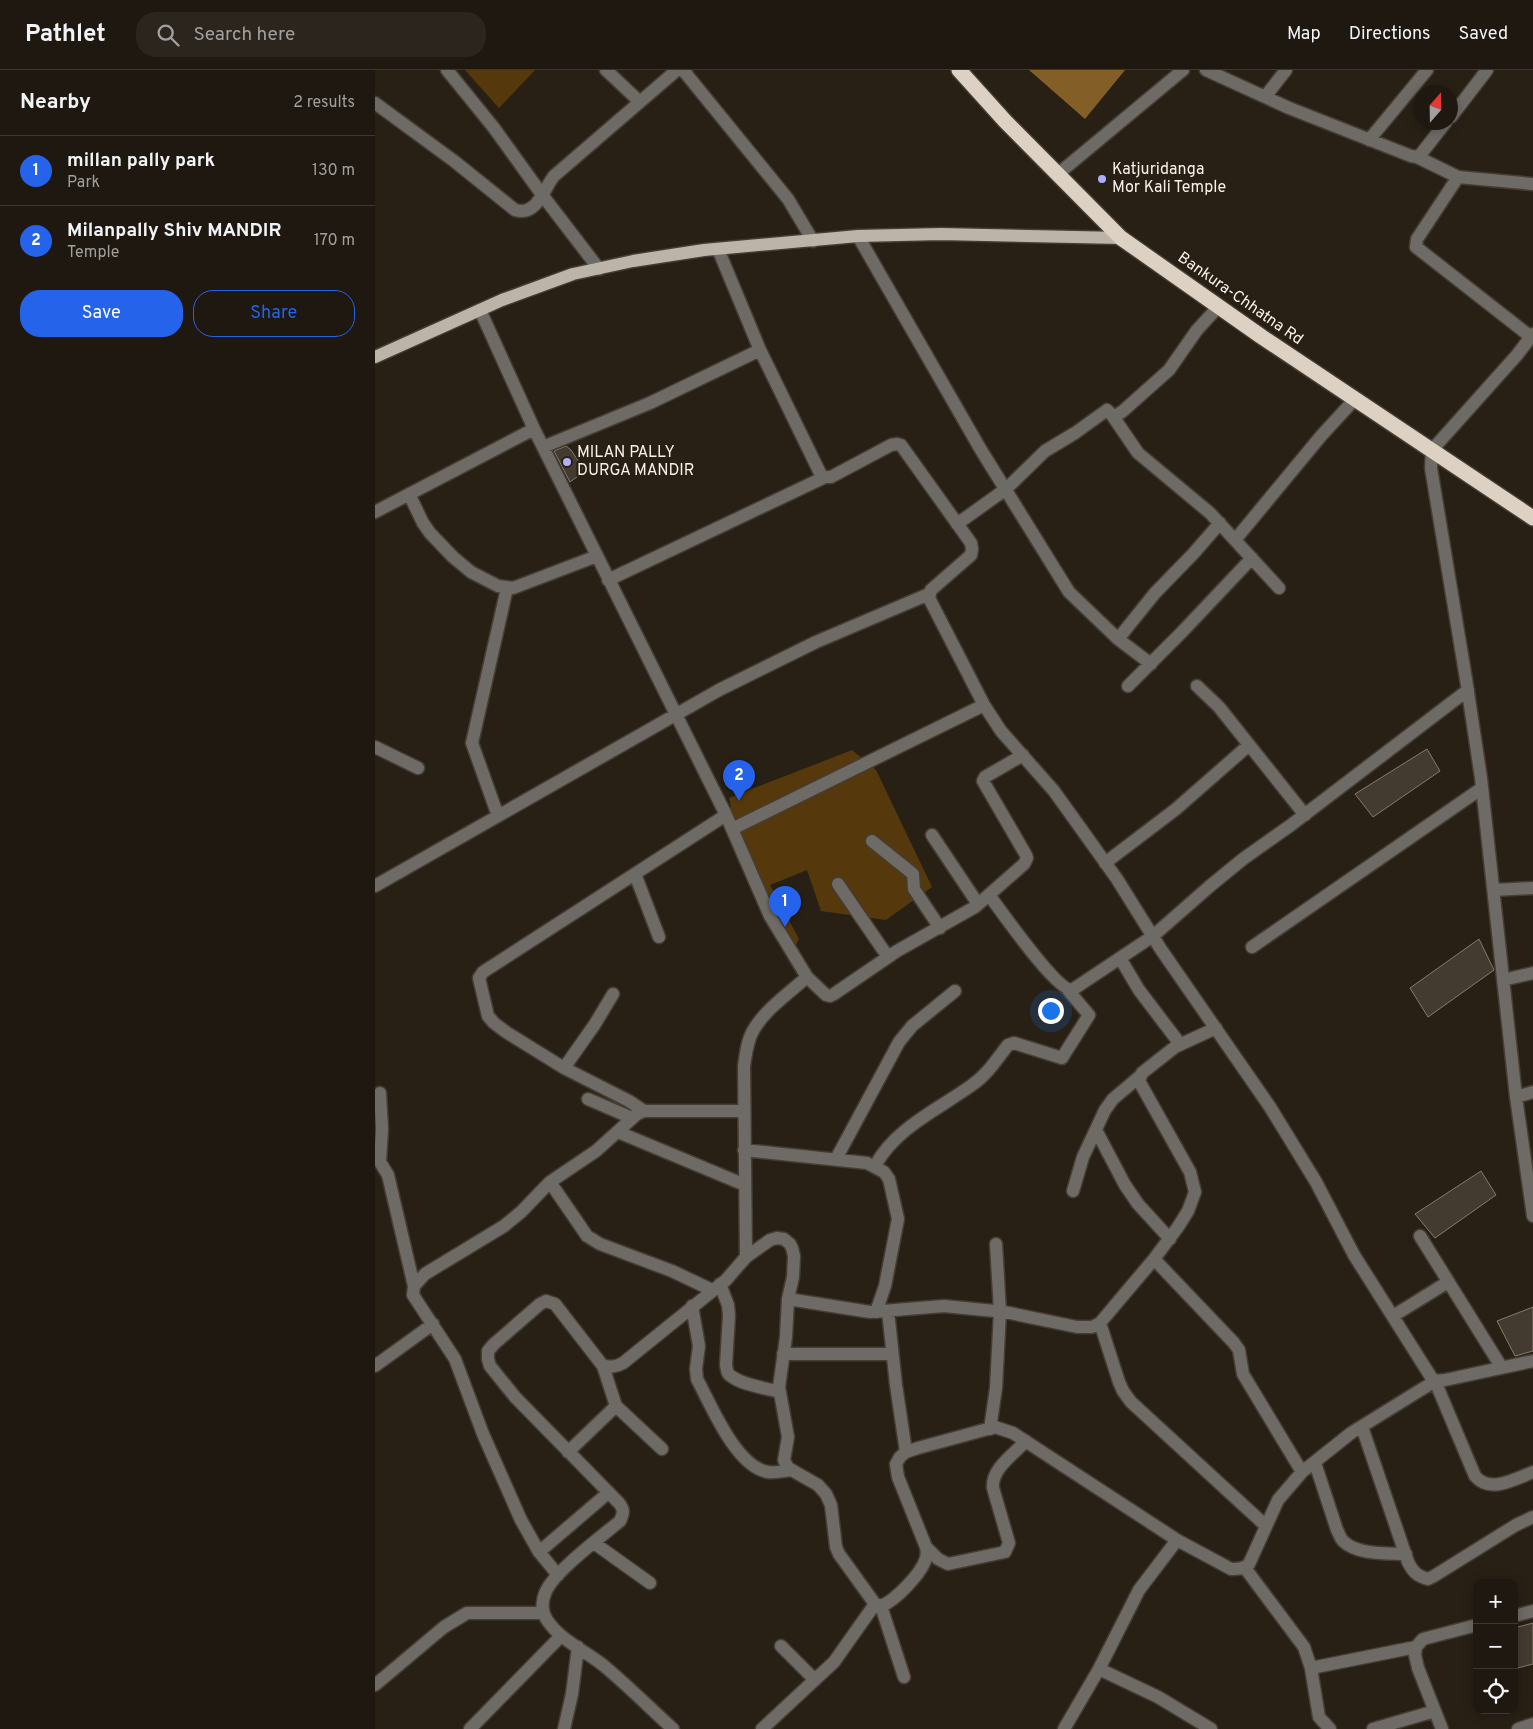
<!DOCTYPE html>
<html lang="en">
<head>
<meta charset="utf-8">
<style>
  body { margin:0; font-family:Overpass,sans-serif; background:#2b251e; color:#f1f3f6 }
  .controls { position:absolute; right:15px; bottom:15px; display:grid; overflow:hidden; border-radius:10px; box-shadow:0 2px 12px #0003 }
  .controls button { width:45px; height:45px; display:grid; place-items:center; padding:0; border:0; border-bottom:1px solid #3c3730; background:#1e1810; color:#f1f3f6; font:25px sans-serif }
  .compass { position:absolute; left:1038px; top:15px; width:45px; height:45px; border-radius:50%; background:#1e1810; box-shadow:0 2px 12px #0003; rotate:20deg }
  .you { position:absolute; left:675px; top:940px; width:18px; height:18px; margin:-12px; border:4px solid #fff; border-radius:50%; background:#1a73e8; box-shadow:0 0 0 8px #1a73e833 }
  .badge { display:grid; place-items:center; width:32px; height:32px; border-radius:50%; background:#2563eb; color:#fff; font-size:16px; font-weight:700 }
  .pin { position:absolute; translate:-50% -41px; filter:drop-shadow(0 1px 2px #0008) }
  .pin::after { content:''; position:absolute; top:26px; width:18px; height:15px; background:inherit; clip-path:polygon(0 0,100% 0,50% 100%) }
  .list { margin:0; padding:0; list-style:none }
  h2 { display:flex; justify-content:space-between; align-items:center; height:65px; margin:0; padding:0 20px; font-size:21px }
  h2 small { font-size:16px; font-weight:400; color:#a1a09f }
  .list li { display:grid; grid-template-columns:32px 1fr auto; gap:15px; align-items:center; box-sizing:border-box; height:70px; padding:0 20px; border-top:1px solid #3c3730 }
  .list b { display:block; font-size:19px; white-space:nowrap }
  .list p { margin:0; font-size:16px; white-space:nowrap; color:#a1a09f }
  .list em { font-size:16px; font-style:normal; color:#a1a09f }
  .actions { display:flex; gap:10px; padding:15px 20px }
  .actions a { flex:1; padding:11px 0; border:1px solid #2563eb; border-radius:20px; text-align:center; font-size:18px; color:#2563eb }
  .actions .main { background:#2563eb; color:#fff }
  .icon { flex:none; width:28px; height:28px; fill:none; stroke:currentColor; stroke-width:2; stroke-linecap:round; stroke-linejoin:round }
  .map { position:relative; flex:none; width:1158px; height:1659px; overflow:hidden }
  header { display:flex; align-items:center; gap:30px; box-sizing:border-box; height:70px; padding:0 25px; background:#1e1810; border-bottom:1px solid #3c3730 }
  header strong { font-size:24px }
  nav { display:flex; gap:28px; margin-inline-start:auto; font-size:18px }
  .search { width:350px; height:45px; background:#2b251e; display:flex; align-items:center; gap:12px; box-sizing:border-box; padding:0 18px; border-radius:20px; color:#a1a09f; font-size:19px }
  main { display:flex }
  aside { flex:1; background:#1e1810 }
  .map>svg:first-child { display:block }
</style>
</head>
<body>
<header>
<strong>Pathlet</strong>
<div class="search"><svg class="icon" aria-label="search" viewBox="0 0 24 24"><circle cx="10" cy="10" r="6"/><path d="M15 15l6 6"/></svg>Search here</div>
<nav><a>Map</a><a>Directions</a><a>Saved</a></nav>
</header>
<main>
<aside>
<h2>Nearby<small>2 results</small></h2>
<ul class="list">
<li><span class="badge">1</span><div><b>millan pally park</b><p>Park</p></div><em>130 m</em></li>
<li><span class="badge">2</span><div><b>Milanpally Shiv MANDIR</b><p>Temple</p></div><em>170 m</em></li>
</ul>
<div class="actions"><a class="main">Save</a><a>Share</a></div>
</aside>
<div class="map">
<svg width="1158" height="1659" viewBox="0 0 1158 1659">
  <rect width="100%" height="100%" fill="#282015"/>
  <path fill="#55390c" d="M90 0H160L124 38Z
    M477 680 501 700 557 817 511 850 446 841 432 800 395 815 424 869 417 882 395 846 378 824 355 742 356 736 354 728Z"/>
  <path fill="#835e26" d="M654 0H750L710 49Z"/>
  <path fill="#433b2f" stroke="#847a6d" d="M191 376 196 380 210 401 195 412 179 381Z
    M1052 679 1065 701 998 747 980 724Z
    M1104 869 1119 900 1053 947 1035 918Z
    M1106 1101 1121 1125 1060 1168 1040 1144Z
    M1158 1237V1281L1140 1286 1122 1251Z
    M1158 1553V1594L1139 1599V1558Z"/>
  <g fill="none" stroke-linecap="round" stroke-linejoin="round">
    <g stroke="#453d33" stroke-width="15">
      <path id="street" d="M72 0 119 58 168 126 224 199
        M231 0 265 32
        M308 0 413 129 438 171
        M831 0 914 38 1036 86 1042 87 1046 84 1071 52
        M890 27 911 0
        M0 33 79 91 140 140C162 147 169 118 179 106L302 0
        M1076 47 1112 0
        M994 70 1052 0
        M1042 87 1083 107 1158 114
        M683 104 808 0
        M1083 107 1042 169 1041 177 1156 267
        M483 166 606 380 694 522 743 569 776 594
        M343 179 385 280 446 405 450 407H456L516 375 522 374 526 375 596 473 597 479 596 485 556 520 554 528 609 635 626 661 679 721 742 809 785 878 895 1037 941 1112 979 1185 1056 1307 1060 1311 1070 1310 1158 1291
        M105 240 159 359 351 745 395 846 432 907 451 925 455 926 459 924 522 881 600 837 649 794 652 788 651 785 608 711 610 707 648 685
        M1158 264 1142 285 1057 380 1056 398 1091 609 1106 708 1141 1027 1158 1146
        M739 347 748 341 794 300 822 260 844 236
        M168 377 275 333 385 280
        M34 424 48 453 55 463 78 487 96 502 123 516 138 518 222 486
        M0 442 159 359
        M582 454 631 419 670 381 700 363 732 340 737 345 763 383 835 443 904 518
        M860 470 946 366 980 329
        M233 510 450 407
        M743 569 780 523 818 484 845 453
        M753 616 807 562 877 488
        M822 616 844 637 930 745
        M0 677 43 698
        M123 746 97 673 132 518
        M357 759 609 635
        M557 765 603 834
        M497 771 538 804 539 819 565 858
        M730 793 801 739 874 675
        M260 804 284 867
        M463 814 513 887
        M0 816 344 620 441 572 554 524
        M1119 820 1158 818
        M614 825C627 842 680 919 697 920L778 866 835 816 868 789 916 755 1093 620
        M877 877 1107 718
        M745 888 764 920 805 974
        M1128 910 1158 903
        M189 998 220 954 238 924
        M1141 1027 1158 1022
        M213 1029 257 1048
        M269 1041 254 1031 189 998 131 962 119 953 113 946 104 908 108 902 351 745
        M721 1060 750 1115 763 1134 795 1169
        M243 1062 370 1115
        M369 1080 492 1093 509 1102 514 1109 523 1149 510 1216 501 1242
        M0 1087 5 1092 13 1105 39 1216
        M461 1089 524 972 537 956 580 921
        M5 1092 7 1059 5 1023
        M500 1096C520 1058 564 1039 597 1015 612 1005 622 989 633 975L639 973 687 988 714 945 693 920
        M175 1112 212 1166 225 1174 297 1201 337 1220
        M698 1121 708 1087 730 1040 738 1029 764 1007
        M1045 1166 1127 1298
        M371 1187 369 996C371 984 372 970 379 959 390 940 415 922 432 907
        M779 1189 859 1273 864 1280 868 1304 927 1402
        M345 1214 353 1235 354 1245 351 1295C352 1300 352 1304 356 1306 367 1315 391 1318 404 1322
        M413 1229 495 1242 569 1236 630 1242 702 1257H717L725 1253 779 1189 803 1157 813 1141 820 1122 815 1102 764 1011 767 1003 800 977 841 958
        M317 1236 324 1276 321 1299 322 1309C336 1335 361 1397 393 1402 401 1403 409 1401 417 1400
        M513 1241 521 1315 531 1382
        M1018 1246 1073 1212
        M725 1253 744 1312 748 1321 756 1332 891 1456
        M408 1284H517
        M0 1296 58 1254
        M228 1296 241 1336 287 1379
        M987 1357 1033 1492C1038 1502 1042 1506 1053 1509L1059 1506 1141 1455 1158 1447
        M615 1359 621 1318 625 1241 621 1174
        M193 1382 241 1336
        M940 1393 962 1460C964 1463 965 1468 968 1471 982 1485 1012 1483 1031 1484
        M219 1473 275 1513
        M551 1477 563 1489 573 1494 630 1482 634 1473 618 1418C616 1399 639 1384 651 1371
        M164 1482 233 1423
        M870 1498 929 1577 936 1598 944 1647 955 1659
        M183 1505 164 1482 146 1450 108 1364 80 1289 38 1225 39 1216 50 1204 129 1156 146 1142 175 1112 221 1081 262 1044 269 1041H369
        M506 1536 529 1607
        M1139 1546 1158 1541
        M406 1576 440 1610
        M936 1598 1041 1577
        M724 1599 783 1627 836 1659
        M0 1615 69 1557 92 1543H168
        M95 1659 186 1566
        M189 1659 197 1624 203 1577
        M298 1659C275 1638 252 1615 228 1595 209 1580 185 1570 172 1550 166 1541 167 1530 171 1521 181 1500 226 1467 245 1451 249 1443 249 1439 244 1433L140 1327 115 1296 113 1289V1281L119 1274 165 1234 171 1231 180 1234 228 1296C236 1297 241 1297 248 1293L351 1210 371 1187 395 1170 402 1168 409 1169 415 1174 417 1178 419 1186 418 1207 413 1229 411 1267 404 1317 413 1367 409 1390 413 1398 443 1415 451 1424 456 1435 461 1477 464 1484 500 1534 506 1536C520 1531 547 1503 551 1488 552 1484 552 1481 551 1477L523 1407 521 1394 525 1387 531 1382 543 1378 620 1357 638 1363 802 1470
        M387 1659 459 1592 500 1534
        M689 1659 724 1599 764 1520 802 1470 856 1499C863 1499 868 1499 874 1494L903 1430 927 1402 976 1363 1060 1311 1100 1406C1115 1424 1140 1409 1158 1402
        M998 1659 1060 1641
        M1067 1659 1043 1598 1040 1585 1041 1577 1048 1569 1102 1555
        M1143 1659 1158 1654"/>
    </g>
    <g stroke="#453d33" stroke-width="15">
      <path id="primary" d="M0 287 127 230 198 204 258 191 329 180 483 166 566 164 746 168"/>
    </g>
    <g stroke="#453d33" stroke-width="18">
      <path id="highway" d="M584 0 630 51 746 168 887 267 1158 448"/>
    </g>
    <use href="#street" stroke="#6e6a65" stroke-width="12"/>
    <use href="#primary" stroke="#bdb4a9" stroke-width="12"/>
    <use href="#highway" stroke="#dcd1c3" stroke-width="15"/>
  </g>
  <g fill="#afaefa" stroke="#282015" stroke-width="2">
    <circle cx="727" cy="109" r="5"/>
    <circle cx="192" cy="392" r="5"/>
  </g>
  <g text-anchor="middle" dominant-baseline="central" stroke-width="4.5" stroke-linejoin="round" paint-order="stroke">
    <g font-size="16" fill="#f7f1ea" stroke="#282015" text-anchor="start">
      <text x="737" y="100">Katjuridanga<tspan x="737" dy="18">Mor Kali Temple</tspan></text>
      <text x="202" y="383">MILAN PALLY<tspan x="202" dy="18">DURGA MANDIR</tspan></text>
    </g>
    <g font-size="16" fill="#f7f1ea" stroke="#282015">
      <text transform="translate(865 229) rotate(35)">Bankura-Chhatna Rd</text>
    </g>
  </g>
</svg>
<div class="controls">
<button>+</button>
<button>−</button>
<button><svg class="icon" aria-label="locate" viewBox="0 0 24 24"><circle cx="12" cy="12" r="6"/><path d="M12 2v4M12 18v4M2 12h4M18 12h4"/></svg></button>
</div>
<svg class="compass" viewBox="-18 -18 36 36"><path d="M0-13l5 13h-10z" fill="#e53935"/><path d="M0 13l5-13h-10z" fill="#a1a09f"/></svg>
<div class="you"></div>
<div class="pin badge" style="left:410px;top:857px">1</div>
<div class="pin badge" style="left:364px;top:731px">2</div>
</div>
</main>
</body>
</html>
